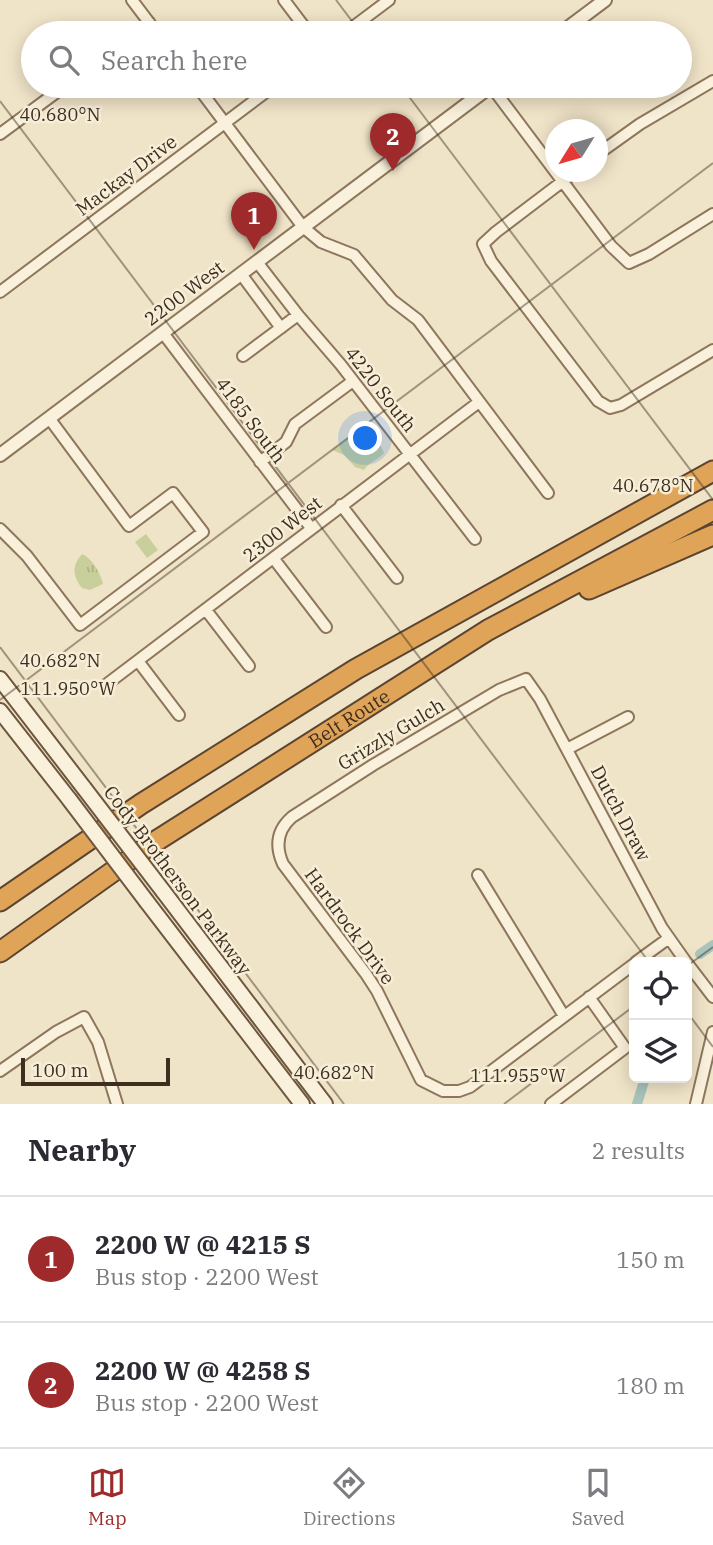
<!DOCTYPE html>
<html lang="en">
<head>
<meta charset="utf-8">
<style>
  body { margin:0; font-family:"IBM Plex Serif",serif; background:#f7f7f7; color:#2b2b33 }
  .controls { position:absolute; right:21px; bottom:21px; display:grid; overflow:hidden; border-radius:10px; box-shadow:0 4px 18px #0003 }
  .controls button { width:63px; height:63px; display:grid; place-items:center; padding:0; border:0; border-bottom:2px solid #e1e1e2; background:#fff; color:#2b2b33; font:35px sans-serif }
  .compass { position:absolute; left:545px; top:119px; width:63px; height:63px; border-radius:50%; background:#fff; box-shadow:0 4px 18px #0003; rotate:233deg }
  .scale { position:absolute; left:21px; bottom:18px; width:149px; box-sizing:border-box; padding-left:7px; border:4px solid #3d2e20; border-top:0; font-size:19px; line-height:24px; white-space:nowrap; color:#3d2e20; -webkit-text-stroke:5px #f7eed8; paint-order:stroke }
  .you { position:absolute; left:366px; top:439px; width:24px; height:24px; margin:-18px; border:5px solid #fff; border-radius:50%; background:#1a73e8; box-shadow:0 0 0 10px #1a73e833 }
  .badge { display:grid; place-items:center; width:46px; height:46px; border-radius:50%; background:#9e2a2b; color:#fff; font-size:23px; font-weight:700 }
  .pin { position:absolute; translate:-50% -58px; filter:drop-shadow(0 2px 4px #0008) }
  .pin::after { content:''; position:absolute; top:37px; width:24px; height:21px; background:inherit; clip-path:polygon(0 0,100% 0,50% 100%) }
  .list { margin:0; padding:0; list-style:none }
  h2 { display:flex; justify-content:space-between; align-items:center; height:91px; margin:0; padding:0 28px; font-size:30px }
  h2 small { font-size:23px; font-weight:400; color:#7c7c81 }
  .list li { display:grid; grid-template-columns:46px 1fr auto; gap:21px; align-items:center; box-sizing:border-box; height:126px; padding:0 28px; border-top:2px solid #e1e1e2 }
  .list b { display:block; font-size:26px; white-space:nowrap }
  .list p { margin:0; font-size:23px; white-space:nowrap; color:#7c7c81 }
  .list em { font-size:23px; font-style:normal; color:#7c7c81 }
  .icon { flex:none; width:38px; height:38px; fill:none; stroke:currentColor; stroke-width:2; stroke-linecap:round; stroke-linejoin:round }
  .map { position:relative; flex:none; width:713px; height:1104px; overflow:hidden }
  .search { position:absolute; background:#fff; box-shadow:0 4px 18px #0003; left:21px; right:21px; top:21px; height:77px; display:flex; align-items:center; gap:18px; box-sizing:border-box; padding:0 24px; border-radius:38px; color:#7c7c81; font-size:26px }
  .sheet { height:343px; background:#fff }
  nav { display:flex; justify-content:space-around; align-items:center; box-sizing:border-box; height:98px; border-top:2px solid #e1e1e2; background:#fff; font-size:19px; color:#7c7c81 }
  nav a { display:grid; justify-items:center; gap:4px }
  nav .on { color:#9e2a2b }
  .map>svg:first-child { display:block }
</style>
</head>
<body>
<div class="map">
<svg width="713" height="1104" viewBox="0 0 713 1104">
  <defs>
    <pattern id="grass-tufts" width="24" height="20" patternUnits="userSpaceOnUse" patternTransform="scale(1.75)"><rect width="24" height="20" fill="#c9cf9b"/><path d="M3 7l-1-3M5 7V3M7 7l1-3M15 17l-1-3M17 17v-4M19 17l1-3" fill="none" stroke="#aeb285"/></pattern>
  </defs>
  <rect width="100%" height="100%" fill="#f0e4c8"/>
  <path fill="url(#grass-tufts)" d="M370 422 384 453C377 461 372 459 364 470L355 467 344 455 332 450Z
    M82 554C92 558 101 574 103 584L90 590 82 588C72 575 72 566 82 554Z"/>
  <path fill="#c9cf9b" d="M146 534 158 550 147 558 135 542Z"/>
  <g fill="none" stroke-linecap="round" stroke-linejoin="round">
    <path stroke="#a9c4bc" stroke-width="10" d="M700 954 713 945
      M637 1104 645 1078"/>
    <g stroke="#8d765c" stroke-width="14">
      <path id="minor" d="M132 0 157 33
        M284 0 309 33
        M134 33 149 22
        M345 33 389 0
        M197 86 303 227 321 242 354 255 392 300 418 320 548 493
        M491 86 611 246 629 263 649 254 713 214
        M0 134 65 86
        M598 154 640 124 713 81
        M575 172 496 232 483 244 491 261 598 401 610 408 621 405 713 350
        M257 262 298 315 341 365 475 539
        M241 274 281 328
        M0 292 274 86
        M163 333 311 528
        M243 356 298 315
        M260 462 286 442 295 424 353 381
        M341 505 397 578
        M0 529 27 556 80 625 203 532 173 493 129 526 49 418
        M274 559 326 627
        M206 610 249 666
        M138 661 179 715
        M107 684 479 402
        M567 749 628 717
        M478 875 564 1016
        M636 962 669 938
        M687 963 713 997
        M634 964 470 1087 459 1091H443L421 1080 377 991 366 974 283 864C275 846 277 830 292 817L373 765 499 690 526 679 540 699 662 928 686 962
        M0 1071 56 1032 84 1017 98 1042 117 1104
        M551 1104 625 1048 589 997
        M696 1104 713 1032"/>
    </g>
    <g stroke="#8d765c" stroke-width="16">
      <path id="tertiary" d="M561 33 605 0
        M0 455 491 86"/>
    </g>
    <g stroke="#6f573f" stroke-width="18">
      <path id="secondary" d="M0 679 84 788
        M0 711 69 799
        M163 891 325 1104
        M147 902 302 1104"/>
    </g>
    <g stroke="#5b4430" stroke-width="23">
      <g id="motorway">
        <path d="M589 589 713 535"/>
        <path d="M0 901 141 804 356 669 713 471"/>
        <path id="s1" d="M0 952 153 843 488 630 713 510"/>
      </g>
    </g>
    <use href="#minor" stroke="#faf1dc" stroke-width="10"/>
    <use href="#tertiary" stroke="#faf1dc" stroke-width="12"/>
    <use href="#secondary" stroke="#faf1dc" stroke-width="14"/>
    <use href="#motorway" stroke="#e0a458" stroke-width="19"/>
    <g stroke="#6f573f" stroke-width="18" stroke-linecap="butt">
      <path id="secondary-bridge" d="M84 788 163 891
        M69 799 147 902"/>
    </g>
    <use href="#secondary-bridge" stroke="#faf1dc" stroke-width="14"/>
  </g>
  <path fill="none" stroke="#3d2e20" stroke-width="2" stroke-opacity="0.45" d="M336 0 361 33M401 86 713 500M0 101 649 962M0 647 344 1104M0 700 713 163M687 966 713 947M687 1012 713 1047M504 1104 634 1006"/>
  <g text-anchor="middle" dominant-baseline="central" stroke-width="5" stroke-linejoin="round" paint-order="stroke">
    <g font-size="19" fill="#3d2e20" stroke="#f7eed8">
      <text transform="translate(126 175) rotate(-37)">Mackay Drive</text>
      <text transform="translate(184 293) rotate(-37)">2200 West</text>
      <text transform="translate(381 389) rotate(52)">4220 South</text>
      <text transform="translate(251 420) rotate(53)">4185 South</text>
      <text transform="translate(282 529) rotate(-38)">2300 West</text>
      <text stroke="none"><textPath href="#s1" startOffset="420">Belt Route</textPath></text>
      <text transform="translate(391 734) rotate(-31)">Grizzly Gulch</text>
      <text transform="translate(621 813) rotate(62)">Dutch Draw</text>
      <text transform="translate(178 880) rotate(53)">Cody Brotherson Parkway</text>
      <text transform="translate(350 926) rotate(54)">Hardrock Drive</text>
    </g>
  </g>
  <g font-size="18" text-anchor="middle" fill="#3d2e20" stroke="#f7eed8" stroke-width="5" stroke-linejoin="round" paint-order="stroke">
    <text x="60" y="121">40.680°N</text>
    <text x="653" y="492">40.678°N</text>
    <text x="60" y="667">40.682°N</text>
    <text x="68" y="695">111.950°W</text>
    <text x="334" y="1079">40.682°N</text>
    <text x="518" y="1082">111.955°W</text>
  </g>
</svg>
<div class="controls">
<button><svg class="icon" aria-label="locate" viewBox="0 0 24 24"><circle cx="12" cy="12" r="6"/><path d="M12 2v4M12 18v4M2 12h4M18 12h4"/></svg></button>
<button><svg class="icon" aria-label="layers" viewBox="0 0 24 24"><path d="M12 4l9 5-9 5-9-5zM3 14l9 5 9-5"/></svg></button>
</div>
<svg class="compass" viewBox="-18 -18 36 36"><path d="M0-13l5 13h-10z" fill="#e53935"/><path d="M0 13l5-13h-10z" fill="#7c7c81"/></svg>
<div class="scale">100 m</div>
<div class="you"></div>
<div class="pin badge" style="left:254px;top:250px">1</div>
<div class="pin badge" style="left:393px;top:171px">2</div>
<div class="search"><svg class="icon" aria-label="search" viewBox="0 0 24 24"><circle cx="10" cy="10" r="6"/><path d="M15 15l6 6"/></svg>Search here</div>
</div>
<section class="sheet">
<h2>Nearby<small>2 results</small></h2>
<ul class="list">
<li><span class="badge">1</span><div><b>2200 W @ 4215 S</b><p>Bus stop · 2200 West</p></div><em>150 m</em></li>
<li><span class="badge">2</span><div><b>2200 W @ 4258 S</b><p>Bus stop · 2200 West</p></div><em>180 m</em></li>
</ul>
</section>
<nav>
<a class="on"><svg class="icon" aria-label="map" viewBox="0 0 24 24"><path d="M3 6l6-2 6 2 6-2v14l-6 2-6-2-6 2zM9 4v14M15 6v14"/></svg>Map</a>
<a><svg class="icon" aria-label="directions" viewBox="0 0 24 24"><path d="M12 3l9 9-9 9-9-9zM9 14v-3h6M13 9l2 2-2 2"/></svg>Directions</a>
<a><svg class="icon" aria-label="saved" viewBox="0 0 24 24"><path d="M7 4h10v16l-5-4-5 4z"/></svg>Saved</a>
</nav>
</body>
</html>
